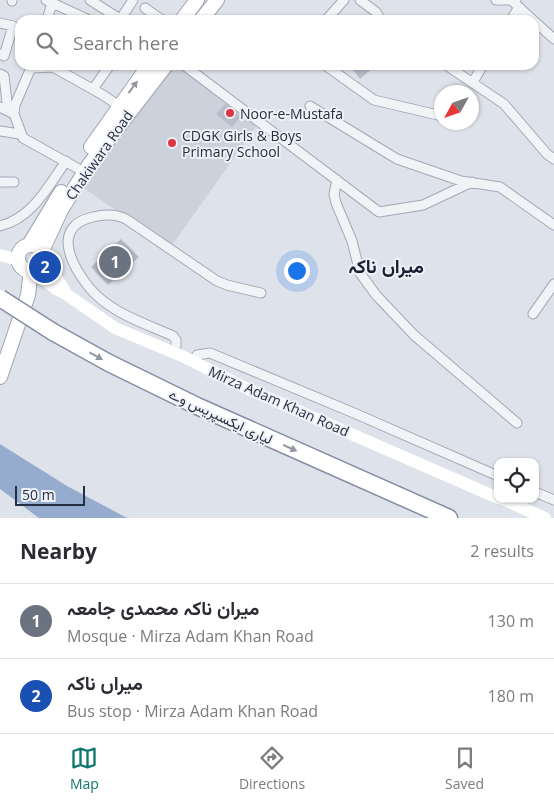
<!DOCTYPE html>
<html lang="en">
<head>
<meta charset="utf-8">
<style>
  body { margin:0; font-family:"Open Sans",Vazirmatn,sans-serif; background:#f7f7f7; color:#2b2b33 }
  .controls { position:absolute; right:15px; bottom:15px; display:grid; overflow:hidden; border-radius:10px; box-shadow:0 1px 4px #0004 }
  .controls button { width:45px; height:45px; display:grid; place-items:center; padding:0; border:0; border-bottom:1px solid #e1e1e2; background:#fff; color:#2b2b33; font:25px sans-serif }
  .compass { position:absolute; left:434px; top:85px; width:45px; height:45px; border-radius:50%; background:#fff; box-shadow:0 1px 4px #0004; rotate:230deg }
  .scale { position:absolute; left:15px; bottom:12px; width:70px; box-sizing:border-box; padding-left:5px; border:2px solid #262e42; border-top:0; font-size:14px; line-height:18px; white-space:nowrap; color:#262e42; -webkit-text-stroke:4px #eef1f7; paint-order:stroke }
  .you { position:absolute; left:296px; top:270px; width:18px; height:18px; margin:-12px; border:4px solid #fff; border-radius:50%; background:#1a73e8; box-shadow:0 0 0 8px #1a73e833 }
  .badge { display:grid; place-items:center; width:32px; height:32px; border-radius:50%; background:#0f766e; color:#fff; font-size:16px; font-weight:700 }
  .pin { position:absolute; translate:-50% -50%; border:2px solid #fff; box-shadow:0 1px 5px #0006 }
  .list { margin:0; padding:0; list-style:none }
  h2 { display:flex; justify-content:space-between; align-items:center; height:65px; margin:0; padding:0 20px; font-size:21px }
  h2 small { font-size:16px; font-weight:400; color:#7c7c81 }
  .list li { display:grid; grid-template-columns:32px 1fr auto; gap:15px; align-items:center; box-sizing:border-box; height:75px; padding:0 20px; border-top:1px solid #e1e1e2 }
  .list b { display:block; font-size:19px; white-space:nowrap }
  .list p { margin:0; font-size:16px; white-space:nowrap; color:#7c7c81 }
  .list em { font-size:16px; font-style:normal; color:#7c7c81 }
  .icon { flex:none; width:28px; height:28px; fill:none; stroke:currentColor; stroke-width:2; stroke-linecap:round; stroke-linejoin:round }
  .map { position:relative; flex:none; width:554px; height:518px; overflow:hidden }
  .search { position:absolute; background:#fff; box-shadow:0 1px 4px #0004; left:15px; right:15px; top:15px; height:55px; display:flex; align-items:center; gap:12px; box-sizing:border-box; padding:0 18px; border-radius:15px; color:#7c7c81; font-size:19px }
  .sheet { height:215px; background:#fff }
  nav { display:flex; justify-content:space-around; align-items:center; box-sizing:border-box; height:70px; border-top:1px solid #e1e1e2; background:#fff; font-size:14px; color:#7c7c81 }
  nav a { display:grid; justify-items:center; gap:2px }
  nav .on { color:#0f766e }
  .map>svg:first-child { display:block }
</style>
</head>
<body>
<div class="map">
<svg width="554" height="518" viewBox="0 0 554 518">
  <rect width="100%" height="100%" fill="#dee2ea"/>
  <path fill="#ccd1dc" d="M158 65H185L260 121 170 248 74 181Z"/>
  <path fill="#95acce" d="M0 444 67 486 127 518H39L0 489Z"/>
  <path fill="#b8bdca" d="M349 65H376L360 79Z
    M225 104 241 116 232 127 216 114Z
    M121 239 139 257 108 285 91 267Z"/>
  <g fill="none" stroke-linecap="round" stroke-linejoin="round">
    <g stroke="#a3a8b4" stroke-width="11">
      <path id="street" d="M46 0 89 20
        M90 0 120 19
        M360 0 376 12 381 20
        M496 0H516
        M511 0 533 20
        M12 1V0
        M145 8 162 20
        M47 20 52 3
        M120 20 133 0
        M326 20 344 0
        M511 20 519 7
        M534 21 554 39
        M0 23 13 26 4 56 0 54
        M184 65 379 212 423 205 472 182
        M325 65 374 100 442 116
        M446 65 504 104 547 154 554 159
        M0 74 4 76 8 111
        M473 82 483 65
        M93 89 110 65
        M310 106 397 159 461 181 500 187 554 225
        M0 107 14 114 23 138 84 172
        M14 114 15 105 30 70 33 68 53 67 103 95 122 108
        M0 131 20 134
        M337 180 334 194 336 203 352 241 360 273 376 295 414 335 517 423
        M0 182H14
        M0 226C32 218 48 187 66 161
        M533 314 554 284
        M172 352 176 346V340L173 336C144 323 108 312 88 286 70 263 52 226 93 217 105 214 115 214 126 219L217 281 227 285 261 293
        M193 362 197 355 210 353 354 413 498 476
        M535 492 554 500"/>
    </g>
    <g stroke="#9ca5b6" stroke-width="16">
      <path id="primary" d="M182 20 197 0
        M201 20 217 0
        M91 147 149 65
        M29 245 61 192
        M18 258a13 13 0 1 1 26 0a13 13 0 1 1-26 0Z
        M42 251 61 210 89 165 166 65
        M0 377 28 295 31 270"/>
    </g>
    <g stroke="#848da2" stroke-width="19">
      <path id="highway" d="M53 332 109 363 197 406 449 518"/>
    </g>
    <use href="#street" stroke="#f2f3f7" stroke-width="9"/>
    <path stroke="#fff" stroke-width="12" d="M0 255 19 260
      M44 258 64 290
      M33 270 56 289 66 294 115 328 182 356 250 390 498 498
      M502 499 545 518"/>
    <use href="#primary" stroke="#fff" stroke-width="14"/>
    <use href="#highway" stroke="#fff" stroke-width="16"/>
    <g stroke="#848da2" stroke-width="19" stroke-linecap="butt">
      <path id="highway-bridge" d="M0 298 53 332"/>
    </g>
    <use href="#highway-bridge" stroke="#fff" stroke-width="16"/>
  </g>
  <defs><path id="oneway-solid" d="M-6-.8H1V-3.2L6.5 0L1 3.2V.8H-6Z" transform="scale(1.25)"/></defs>
  <g fill="#9296a0">
    <use href="#oneway-solid" transform="translate(133 87) rotate(-54)"/>
    <use href="#oneway-solid" transform="translate(96 356) rotate(29)"/>
    <use href="#oneway-solid" transform="translate(290 448) rotate(24)"/>
  </g>
  <g fill="#dc3541" stroke="#eef1f7" stroke-width="2">
    <circle cx="230" cy="113" r="5"/>
    <circle cx="172" cy="143" r="5"/>
  </g>
  <g text-anchor="middle" dominant-baseline="central" stroke-width="4" stroke-linejoin="round" paint-order="stroke">
    <g font-size="14" fill="#262e42" stroke="#eef1f7" text-anchor="start">
      <text x="240" y="113">Noor-e-Mustafa</text>
      <text x="182" y="135">CDGK Girls &amp; Boys<tspan x="182" dy="16">Primary School</tspan></text>
    </g>
    <g font-size="14" fill="#262e42" stroke="#eef1f7">
      <text transform="translate(99 155) rotate(-55)">Chakiwara Road</text>
      <text transform="translate(279 401) rotate(24)">Mirza Adam Khan Road</text>
      <text transform="translate(221 416) rotate(25)">لیاری ایکسپریس وے</text>
    </g>
    <g font-size="19" font-weight="bold" fill="#181f33" stroke="#eef1f7">
      <text x="386" y="266">میراں ناکہ</text>
    </g>
  </g>
</svg>
<div class="controls">
<button><svg class="icon" aria-label="locate" viewBox="0 0 24 24"><circle cx="12" cy="12" r="6"/><path d="M12 2v4M12 18v4M2 12h4M18 12h4"/></svg></button>
</div>
<svg class="compass" viewBox="-18 -18 36 36"><path d="M0-13l5 13h-10z" fill="#e53935"/><path d="M0 13l5-13h-10z" fill="#7c7c81"/></svg>
<div class="scale">50 m</div>
<div class="you"></div>
<div class="pin badge" style="left:115px;top:262px;background:#6b7280">1</div>
<div class="pin badge" style="left:45px;top:267px;background:#1a4fb4">2</div>
<div class="search"><svg class="icon" aria-label="search" viewBox="0 0 24 24"><circle cx="10" cy="10" r="6"/><path d="M15 15l6 6"/></svg>Search here</div>
</div>
<section class="sheet">
<h2>Nearby<small>2 results</small></h2>
<ul class="list">
<li><span class="badge" style="background:#6b7280">1</span><div><b>میران ناکہ محمدی جامعہ</b><p>Mosque · Mirza Adam Khan Road</p></div><em>130 m</em></li>
<li><span class="badge" style="background:#1a4fb4">2</span><div><b>میراں ناکہ</b><p>Bus stop · Mirza Adam Khan Road</p></div><em>180 m</em></li>
</ul>
</section>
<nav>
<a class="on"><svg class="icon" aria-label="map" viewBox="0 0 24 24"><path d="M3 6l6-2 6 2 6-2v14l-6 2-6-2-6 2zM9 4v14M15 6v14"/></svg>Map</a>
<a><svg class="icon" aria-label="directions" viewBox="0 0 24 24"><path d="M12 3l9 9-9 9-9-9zM9 14v-3h6M13 9l2 2-2 2"/></svg>Directions</a>
<a><svg class="icon" aria-label="saved" viewBox="0 0 24 24"><path d="M7 4h10v16l-5-4-5 4z"/></svg>Saved</a>
</nav>
</body>
</html>
